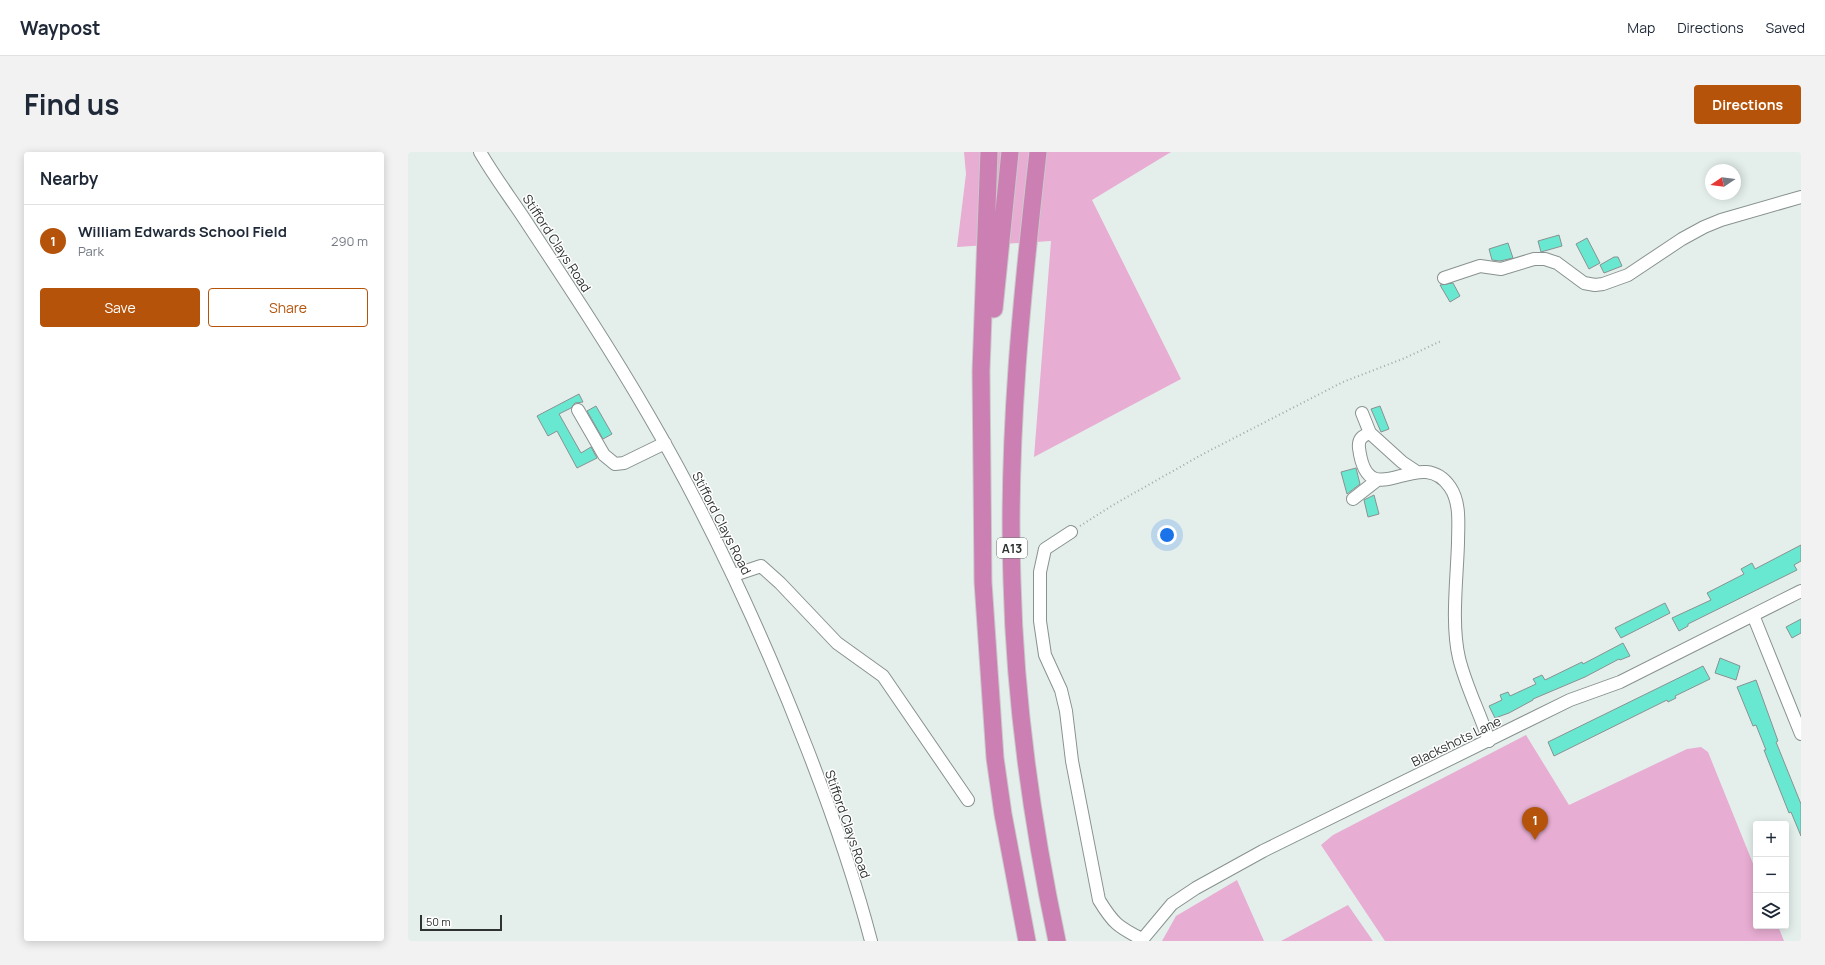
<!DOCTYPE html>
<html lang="en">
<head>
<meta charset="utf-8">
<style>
  body { margin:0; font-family:Manrope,sans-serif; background:#f2f2f3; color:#1f2937 }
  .controls { position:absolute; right:12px; bottom:12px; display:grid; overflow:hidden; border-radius:4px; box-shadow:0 2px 10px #0003 }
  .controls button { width:36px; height:36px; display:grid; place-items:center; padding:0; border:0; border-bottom:1px solid #e0e1e3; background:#fff; color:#1f2937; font:20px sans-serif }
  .compass { position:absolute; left:1297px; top:12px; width:36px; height:36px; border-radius:50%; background:#fff; box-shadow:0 2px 10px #0003; rotate:257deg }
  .scale { position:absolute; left:12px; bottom:10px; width:82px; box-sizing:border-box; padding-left:4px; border:2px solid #2e3231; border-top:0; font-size:11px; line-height:14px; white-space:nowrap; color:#2e3231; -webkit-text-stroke:3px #fff; paint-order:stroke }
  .you { position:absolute; left:759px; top:383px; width:14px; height:14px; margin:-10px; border:3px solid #fff; border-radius:50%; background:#1a73e8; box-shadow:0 0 0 6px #1a73e833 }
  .badge { display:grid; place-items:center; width:26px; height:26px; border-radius:50%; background:#b45309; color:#fff; font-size:13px; font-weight:700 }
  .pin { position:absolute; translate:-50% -33px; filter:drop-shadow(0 1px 2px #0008) }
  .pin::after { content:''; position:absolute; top:21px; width:14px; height:12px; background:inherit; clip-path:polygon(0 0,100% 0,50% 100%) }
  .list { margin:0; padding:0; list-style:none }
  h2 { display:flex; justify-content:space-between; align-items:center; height:52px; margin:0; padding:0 16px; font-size:17px }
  h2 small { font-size:13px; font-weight:400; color:#747a83 }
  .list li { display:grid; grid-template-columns:26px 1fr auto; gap:12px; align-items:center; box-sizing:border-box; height:72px; padding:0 16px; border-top:1px solid #e0e1e3 }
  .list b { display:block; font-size:15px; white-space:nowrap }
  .list p { margin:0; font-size:13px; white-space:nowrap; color:#747a83 }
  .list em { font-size:13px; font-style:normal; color:#747a83 }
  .actions { display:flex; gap:8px; padding:12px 16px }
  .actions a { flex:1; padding:9px 0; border:1px solid #b45309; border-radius:4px; text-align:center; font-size:14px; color:#b45309 }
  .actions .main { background:#b45309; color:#fff }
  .icon { flex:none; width:22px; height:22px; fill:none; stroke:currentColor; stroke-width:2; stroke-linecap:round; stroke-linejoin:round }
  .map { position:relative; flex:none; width:1393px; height:789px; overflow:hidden; border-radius:4px }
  header { display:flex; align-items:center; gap:24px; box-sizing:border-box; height:56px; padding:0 20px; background:#fff; border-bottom:1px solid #e0e1e3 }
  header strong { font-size:19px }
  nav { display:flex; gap:22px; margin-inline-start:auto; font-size:14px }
  .intro { display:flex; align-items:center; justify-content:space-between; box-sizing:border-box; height:96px; padding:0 24px }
  h1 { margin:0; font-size:28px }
  .button { padding:10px 18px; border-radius:4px; background:#b45309; color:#fff; font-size:14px; font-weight:700 }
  main { display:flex; gap:24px; padding:0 24px }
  aside { flex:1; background:#fff; border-radius:4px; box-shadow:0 2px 10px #0003 }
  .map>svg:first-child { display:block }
</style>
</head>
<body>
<header>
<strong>Waypost</strong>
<nav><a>Map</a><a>Directions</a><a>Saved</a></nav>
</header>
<div class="intro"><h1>Find us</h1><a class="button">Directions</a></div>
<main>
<aside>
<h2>Nearby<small></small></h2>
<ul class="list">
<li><span class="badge">1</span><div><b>William Edwards School Field</b><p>Park</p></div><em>290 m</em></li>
</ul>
<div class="actions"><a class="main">Save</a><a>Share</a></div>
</aside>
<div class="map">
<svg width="1393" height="789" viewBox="0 0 1393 789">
  <rect width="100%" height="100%" fill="#e4efec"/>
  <path fill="#e7add2" d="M556 0H763L684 48 773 227 626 305 643 89 549 95 558 22Z
    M1118 583 1161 653 1279 597 1293 595 1300 600 1348 719V774H1370L1376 789H977L913 693 925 683Z
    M829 728 856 789H754L768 764Z
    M940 753 965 789H873Z"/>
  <path fill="#69e8d1" stroke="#899290" d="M1151 83 1154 94 1133 100 1130 89Z
    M1179 86 1192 111 1181 117 1168 92Z
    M1100 91 1105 106 1092 109 1084 108 1081 97Z
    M1206 105H1210L1214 114 1196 121 1192 113Z
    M1045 131 1052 144 1042 150 1032 133Z
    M171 242 175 250 167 251 163 256 151 262 173 301 183 295 189 306 169 316 149 279 140 284 129 264Z
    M188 254 204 282 195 287 179 259Z
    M972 254 981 277 973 280 963 257Z
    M948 316 952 332 939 342 933 320Z
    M966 343 971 362 960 365 956 348Z
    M1393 393V409L1386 413 1389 418 1280 472V474L1271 479 1264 466 1303 448 1299 441 1336 422 1333 417 1344 411 1347 417Z
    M1257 451 1262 461 1213 486 1207 476Z
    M1393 467V481L1384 486 1378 475Z
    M1215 491 1222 504 1212 508 1211 507 1177 525 1125 547V548L1101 561 1087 566 1081 554 1094 548 1092 543 1100 540 1102 544 1128 532 1125 527 1134 523 1137 528 1174 510 1175 512Z
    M1312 506 1332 514 1328 528 1307 521Z
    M1295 514 1302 527 1267 544 1268 546 1260 550 1259 548 1146 604 1140 590Z
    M1348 528 1370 589 1368 590 1393 652V684L1383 660 1381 661 1356 598H1358L1348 573 1345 574 1329 535Z"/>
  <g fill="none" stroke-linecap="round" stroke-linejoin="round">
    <g stroke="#88928f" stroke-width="14">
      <path id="minor" d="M72 0C87 26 105 49 121 74 162 136 203 198 240 262 303 370 355 483 400 599 424 661 446 724 463 789
        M1036 126 1072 114 1093 117 1126 107H1137L1149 111 1176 131 1187 133 1195 132 1220 123 1274 87 1296 75 1313 68 1393 45
        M170 258 196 303 207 312 216 311 257 291
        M954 261 962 281
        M1009 320 994 310 962 281C954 284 950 287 951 296 960 367 1011 290 1042 335 1053 351 1050 373 1050 391 1049 426 1043 472 1051 506 1058 535 1072 561 1081 589
        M945 347 968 329
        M663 380 637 397 632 420V469L637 503 653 538 658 559 664 609 691 748C705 771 710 775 734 787
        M326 423 353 414 372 431 429 491 475 524 560 648
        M1345 463 1393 582
        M733 789 764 752 788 736 855 699 1162 548 1212 530 1393 439"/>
    </g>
    <g stroke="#c9cac9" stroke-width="19">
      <path id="highway" d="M581 0 573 219 575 430 587 606 595 662 619 789
        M630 0C614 142 599 286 604 429 607 551 624 671 649 789
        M586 157 602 0"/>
    </g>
    <path stroke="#a0a9a7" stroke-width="2" stroke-dasharray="1 3" stroke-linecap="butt" d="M672 374 705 353 795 302 935 230 997 206 1033 189"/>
    <use href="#minor" stroke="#fff" stroke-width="12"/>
    <use href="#highway" stroke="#cc7fb2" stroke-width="17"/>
  </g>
  <g text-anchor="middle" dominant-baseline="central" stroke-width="3" stroke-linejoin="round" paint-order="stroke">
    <rect fill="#fff" stroke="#6d706f" stroke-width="1" x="589" y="386" width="30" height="20" rx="3"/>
    <g font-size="12" font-weight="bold" fill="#2e3231">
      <text x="604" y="396">A13</text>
    </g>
    <g font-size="13" fill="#2e3231" stroke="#fff">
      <text transform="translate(149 91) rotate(57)">Stifford Clays Road</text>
      <text transform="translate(314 371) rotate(63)">Stifford Clays Road</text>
      <text transform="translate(1048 589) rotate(-26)">Blackshots Lane</text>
      <text transform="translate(440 672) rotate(71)">Stifford Clays Road</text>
    </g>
  </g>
</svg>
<div class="controls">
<button>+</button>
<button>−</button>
<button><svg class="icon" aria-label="layers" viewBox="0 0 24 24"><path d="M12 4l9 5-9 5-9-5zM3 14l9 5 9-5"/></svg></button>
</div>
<svg class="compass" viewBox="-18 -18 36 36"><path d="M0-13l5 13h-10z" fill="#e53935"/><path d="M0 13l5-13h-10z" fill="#747a83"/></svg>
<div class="scale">50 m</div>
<div class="you"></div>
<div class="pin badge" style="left:1127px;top:688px">1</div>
</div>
</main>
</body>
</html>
